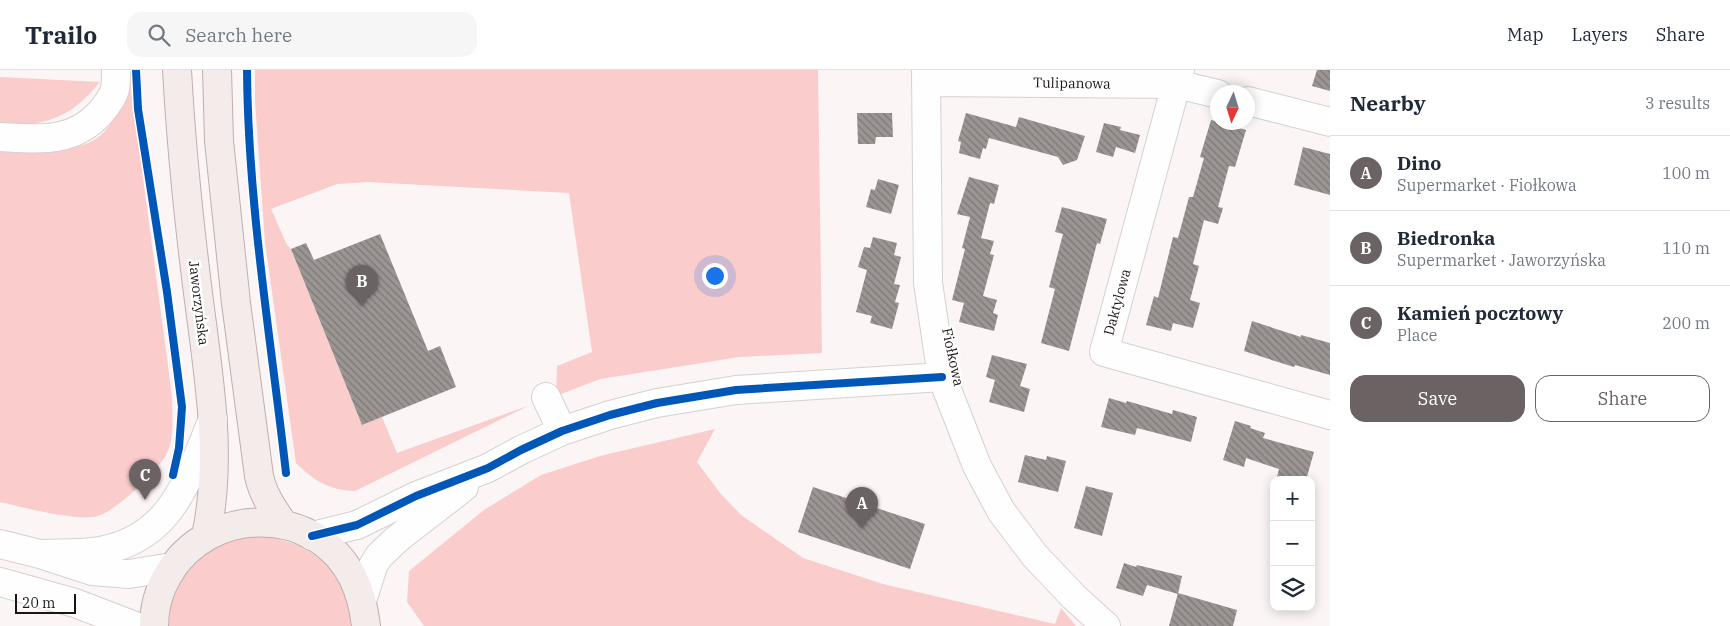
<!DOCTYPE html>
<html lang="en">
<head>
<meta charset="utf-8">
<style>
  body { margin:0; font-family:"IBM Plex Serif",serif; background:#f6f6f7; color:#1f2937 }
  .controls { position:absolute; right:15px; bottom:15px; display:grid; overflow:hidden; border-radius:10px; box-shadow:0 2px 12px #0003 }
  .controls button { width:45px; height:45px; display:grid; place-items:center; padding:0; border:0; border-bottom:1px solid #e0e1e3; background:#fff; color:#1f2937; font:25px sans-serif }
  .compass { position:absolute; left:1210px; top:15px; width:45px; height:45px; border-radius:50%; background:#fff; box-shadow:0 2px 12px #0003; rotate:184deg }
  .scale { position:absolute; left:15px; bottom:12px; width:61px; box-sizing:border-box; padding-left:5px; border:2px solid #1d1515; border-top:0; font-size:14px; line-height:18px; white-space:nowrap; color:#1d1515; -webkit-text-stroke:4px #fff; paint-order:stroke }
  .you { position:absolute; left:714px; top:205px; width:18px; height:18px; margin:-12px; border:4px solid #fff; border-radius:50%; background:#1a73e8; box-shadow:0 0 0 8px #1a73e833 }
  .badge { display:grid; place-items:center; width:32px; height:32px; border-radius:50%; background:#6b6363; color:#fff; font-size:16px; font-weight:700 }
  .pin { position:absolute; translate:-50% -41px; filter:drop-shadow(0 1px 2px #0008) }
  .pin::after { content:''; position:absolute; top:26px; width:18px; height:15px; background:inherit; clip-path:polygon(0 0,100% 0,50% 100%) }
  .list { margin:0; padding:0; list-style:none }
  h2 { display:flex; justify-content:space-between; align-items:center; height:65px; margin:0; padding:0 20px; font-size:21px }
  h2 small { font-size:16px; font-weight:400; color:#747a83 }
  .list li { display:grid; grid-template-columns:32px 1fr auto; gap:15px; align-items:center; box-sizing:border-box; height:75px; padding:0 20px; border-top:1px solid #e0e1e3 }
  .list b { display:block; font-size:19px; white-space:nowrap }
  .list p { margin:0; font-size:16px; white-space:nowrap; color:#747a83 }
  .list em { font-size:16px; font-style:normal; color:#747a83 }
  .actions { display:flex; gap:10px; padding:15px 20px }
  .actions a { flex:1; padding:11px 0; border:1px solid #6b6363; border-radius:15px; text-align:center; font-size:18px; color:#6b6363 }
  .actions .main { background:#6b6363; color:#fff }
  .icon { flex:none; width:28px; height:28px; fill:none; stroke:currentColor; stroke-width:2; stroke-linecap:round; stroke-linejoin:round }
  .map { position:relative; flex:none; width:1330px; height:556px; overflow:hidden }
  header { display:flex; align-items:center; gap:30px; box-sizing:border-box; height:70px; padding:0 25px; background:#fff; border-bottom:1px solid #e0e1e3 }
  header strong { font-size:24px }
  nav { display:flex; gap:28px; margin-inline-start:auto; font-size:18px }
  .search { width:350px; height:45px; background:#f6f6f7; display:flex; align-items:center; gap:12px; box-sizing:border-box; padding:0 18px; border-radius:15px; color:#747a83; font-size:19px }
  main { display:flex }
  aside { flex:1; background:#fff }
  .map>svg:first-child { display:block }
</style>
</head>
<body>
<header>
<strong>Trailo</strong>
<div class="search"><svg class="icon" aria-label="search" viewBox="0 0 24 24"><circle cx="10" cy="10" r="6"/><path d="M15 15l6 6"/></svg>Search here</div>
<nav><a>Map</a><a>Layers</a><a>Share</a></nav>
</header>
<main>
<div class="map">
<svg width="1330" height="556" viewBox="0 0 1330 556">
  <defs>
    <pattern id="building-back-hatch" width="6" height="6" patternUnits="userSpaceOnUse" patternTransform="scale(1.25)"><rect width="6" height="6" fill="#9b9594"/><path d="M-1 5l2 2M0 0l6 6M5-1l2 2" fill="none" stroke="#7e7878"/></pattern>
  </defs>
  <rect width="100%" height="100%" fill="#fbf5f5"/>
  <path fill="#facccb" d="M255 0H818L822 283 739 287 664 299 600 309 556 326 557 296 592 282 569 123 368 112 337 114 271 139 287 175 291 179 362 355 382 347 397 383 530 335 355 421C329 420 314 411 296 393L265 172 255 31Z
    M0 7 100 12C94 19 88 26 81 32 59 52 28 57 0 55Z
    M130 10 172 326C172 344 175 366 167 383 159 400 116 441 98 446 78 452 22 437 0 432V78C33 78 79 88 104 62 117 48 123 27 130 10Z
    M715 359 697 392 720 423 741 445 803 488 883 514 1055 554 1061 538 1076 556H424L407 532 409 501 484 440 541 405 600 386Z
    M271 467 301 476 327 494 344 521 352 551 351 556H168C168 516 201 477 240 468 249 466 261 467 271 467Z"/>
  <path fill="url(#building-back-hatch)" d="M1317 0H1330V21L1312 16Z
    M857 43H892L893 67H876L875 74H858Z
    M966 43 1016 57 1019 47 1085 66 1077 90 1063 95 1058 87 989 68 986 79 983 78 980 89 959 83 961 72 958 71Z
    M1211 50 1246 60 1235 97 1229 96 1218 137 1223 138 1218 154 1204 150 1193 194 1199 196 1190 230 1200 233 1193 258 1173 253 1171 261 1146 255 1154 226 1158 228 1173 167 1178 168 1189 127H1193L1204 88 1200 87Z
    M1104 53 1121 57 1120 60 1140 65 1135 83 1116 77 1113 87 1096 82Z
    M1303 77 1330 84V125L1294 115Z
    M969 107 999 115 994 134 990 133 981 168 994 171 990 184 994 185 983 226 997 230 993 243 998 245 994 261 959 252 964 233 952 230 965 179 962 178 970 147 957 144Z
    M878 109 899 115 891 144 866 137 871 119 875 120Z
    M1062 137 1107 149 1100 174 1097 173 1069 281 1041 273 1055 219 1049 217 1063 164 1055 162Z
    M380 164 428 281 440 276 456 317 362 355 291 179 306 173 314 190Z
    M873 167 897 173 894 185 901 187 894 214 900 215 895 232 899 233 892 259 870 253 872 246 856 242 867 200 858 197 864 177 870 178Z
    M1252 251 1301 267V265L1330 273V305L1295 295 1294 297 1278 292 1244 281Z
    M992 285 1027 294 1020 316 1030 319 1024 342 989 332 995 310 986 307Z
    M1109 328 1126 333 1127 331 1172 344 1173 340 1197 347 1191 372 1137 358 1135 365 1101 357Z
    M1235 351 1251 356 1250 358 1265 363 1263 368 1314 382 1306 410H1289L1277 407 1279 399 1246 388 1244 397 1223 390Z
    M1025 385 1046 390 1047 386 1066 391 1058 422 1018 412Z
    M1086 416 1113 423 1102 466 1074 458Z
    M813 417 925 454 910 499 798 462Z
    M1124 493 1136 497 1137 495 1182 506 1178 524 1147 515 1143 526 1116 518Z
    M1178 523 1237 540 1233 556H1169Z"/>
  <g fill="none" stroke-linecap="round" stroke-linejoin="round">
    <g stroke="#d7d0d0" stroke-width="30">
      <path id="minor" d="M926 0 928 213 942 307 977 396 1001 441 1035 486 1074 527 1106 556
        M1180 0 1104 282 1330 345
        M926 12 1176 14 1218 24
        M1248 31 1330 52
        M0 67C38 69 73 74 101 42 106 36 113 27 115 19 116 13 116 6 116 0
        M546 327 562 361
        M312 466 357 455 416 426 488 398 521 380 562 361 610 345 657 333 736 320 942 307
        M0 474 40 484 92 501 129 504 172 497
        M40 484C58 483 76 484 93 482 171 472 187 411 213 349
        M0 512 75 533 135 556
        M362 531 373 496 379 486 397 469 464 417"/>
    </g>
    <g stroke="#c0aeae" stroke-width="30">
      <path id="major" d="M177 0C181 72 188 143 197 215 207 298 224 383 206 466
        M217 0 219 71 236 233 259 406C263 425 273 439 284 455
        M154 556C154 538 159 520 168 505 208 435 316 434 353 508 361 524 364 539 366 556"/>
    </g>
    <use href="#minor" stroke="#fefefe" stroke-width="28"/>
    <use href="#major" stroke="#f4ebeb" stroke-width="28"/>
    <g stroke="#fff" stroke-width="11">
      <path id="cycleway" d="M136 0 138 39 167 222 182 337 179 378 173 405
        M247 0C248 135 271 269 286 403
        M312 466 357 455 416 426 488 398 521 380 562 361 610 345 657 333 736 320 942 307"/>
    </g>
    <use href="#cycleway" stroke="#0057b8" stroke-width="8"/>
  </g>
  <g text-anchor="middle" dominant-baseline="central" stroke-width="5" stroke-linejoin="round" paint-order="stroke">
    <g font-size="14" fill="#1d1515" stroke="#fff">
      <text transform="translate(1072 13) rotate(1)">Tulipanowa</text>
      <text transform="translate(1117 232) rotate(-75)">Daktylowa</text>
      <text transform="translate(199 233) rotate(83)">Jaworzyńska</text>
      <text transform="translate(953 287) rotate(78)">Fiołkowa</text>
    </g>
  </g>
</svg>
<div class="controls">
<button>+</button>
<button>−</button>
<button><svg class="icon" aria-label="layers" viewBox="0 0 24 24"><path d="M12 4l9 5-9 5-9-5zM3 14l9 5 9-5"/></svg></button>
</div>
<svg class="compass" viewBox="-18 -18 36 36"><path d="M0-13l5 13h-10z" fill="#e53935"/><path d="M0 13l5-13h-10z" fill="#747a83"/></svg>
<div class="scale">20 m</div>
<div class="you"></div>
<div class="pin badge" style="left:862px;top:458px">A</div>
<div class="pin badge" style="left:362px;top:236px">B</div>
<div class="pin badge" style="left:145px;top:430px">C</div>
</div>
<aside>
<h2>Nearby<small>3 results</small></h2>
<ul class="list">
<li><span class="badge">A</span><div><b>Dino</b><p>Supermarket · Fiołkowa</p></div><em>100 m</em></li>
<li><span class="badge">B</span><div><b>Biedronka</b><p>Supermarket · Jaworzyńska</p></div><em>110 m</em></li>
<li><span class="badge">C</span><div><b>Kamień pocztowy</b><p>Place</p></div><em>200 m</em></li>
</ul>
<div class="actions"><a class="main">Save</a><a>Share</a></div>
</aside>
</main>
</body>
</html>
